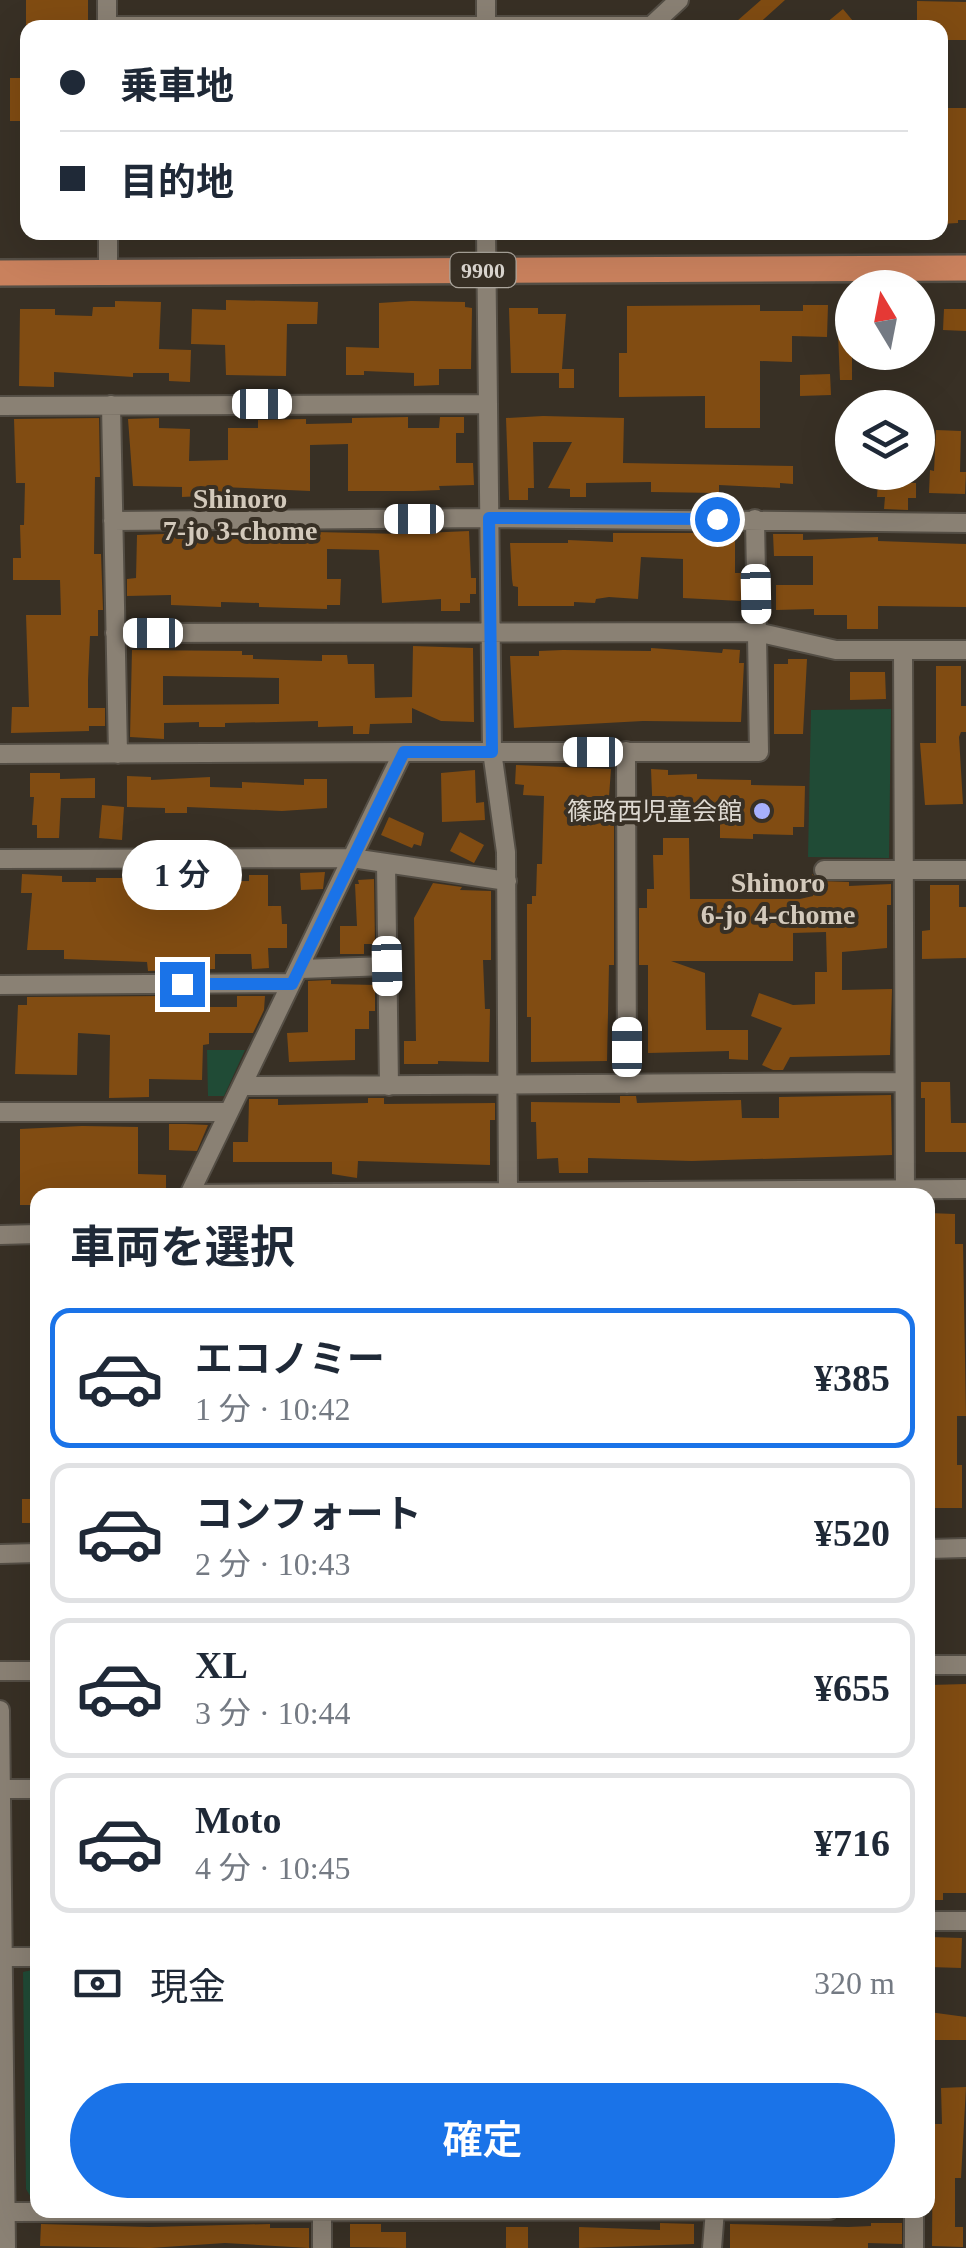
<!DOCTYPE html>
<html lang="ja">
<meta charset="utf-8">
<style>
:root{--surface:#fff;--page:#f6f6f7;--text:#1f2937;--muted:#747a83;--line:#e0e1e3;--accent:#1a73e8}
body{margin:0;font-family:"Times New Roman","Noto Sans JP",serif;background:var(--page);color:var(--text);height:100vh;display:flex;flex-direction:column;font-size:38px;white-space:nowrap}
*{box-sizing:border-box;margin:0}
p{font-size:32px;color:var(--muted)}
.icon{flex:none;width:55px;height:55px;fill:none;stroke:currentColor;stroke-width:2;stroke-linecap:round;stroke-linejoin:round}
.map{position:relative;flex:1;overflow:hidden}
.side{position:absolute;left:30px;top:1188px;width:905px;height:1030px;display:flex;flex-direction:column;background:var(--surface);border-radius:20px;box-shadow:0 10px 40px #0002}
.side>*{flex:none}
.banner{position:absolute;left:20px;top:20px;width:928px;height:220px;border-radius:20px;box-shadow:0 10px 40px #0002;display:grid;align-content:center;height:220px;padding:0 40px;background:var(--surface)}
.needle{width:65px;rotate:350deg}
.tools{position:absolute;left:835px;top:270px;display:grid;gap:20px}
.tools a{display:grid;place-items:center;width:100px;height:100px;border-radius:50%;background:var(--surface);box-shadow:0 10px 40px #0002;font-size:50px}
.end{position:absolute;width:45px;height:45px;margin:-22px;border:12px solid #1a73e8;background:#fff;box-shadow:0 0 0 5px #fff}
.from{border-radius:50%}
.bubble{position:absolute;height:70px;border-radius:35px;background:var(--surface);box-shadow:0 10px 40px #0002;font-size:32px;font-weight:600;line-height:70px;text-align:center}
.car{position:absolute;width:30px;height:60px;margin:-30px -15px;border-radius:12px;box-shadow:0 0 8px 2px #0007;background:linear-gradient(#fff 24%,#345 0 40%,#fff 0 76%,#345 0 86%,#fff 0)}
.banner b{display:flex;align-items:center;gap:35px;height:95px;font-size:38px}
.banner b+b{border-top:2px solid var(--line)}
.banner i{width:25px;height:25px;background:var(--text)}
ul{padding:0;list-style:none}
li{display:flex;align-items:center;gap:30px;height:140px;margin:0 20px 15px;padding:0 20px;border:5px solid var(--line);border-radius:20px}
li div{flex:1}
li b{display:block;font-size:38px}
li em{font-style:normal;font-weight:600}
li.current{border-color:var(--accent)}
li>.icon{width:90px;height:90px;stroke-width:1.5}
h2{padding:0 40px;font-size:45px;line-height:120px}
.pay{display:flex;align-items:center;gap:25px;height:110px;padding:0 40px;font-size:38px}
.pay p{margin-inline-start:auto}
.button{display:flex;gap:20px;margin-top:auto;padding:20px 40px}
.button a{flex:1;height:115px;border-radius:60px;background:var(--accent);color:#fff;font-size:40px;font-weight:600;line-height:115px;text-align:center}
.map>svg:first-child{display:block}
</style>
<div class="map">
<svg width="966" height="2248" viewBox="0 0 966 2248">
<rect width="100%" height="100%" fill="#383025"/>
<path fill="#204b36" d="M891,709L889,858L808,857L811,710Z
M207,1050H245L224,1096H208Z
M37,1969L38,2199H32L26,2189L23,1972Z"/>
<path fill="#814c12" fill-rule="evenodd" d="M26,0H88V20H56L55,28H26Z
M761,0H785L754,28H729Z
M917,1L966,2V40H940V28H917Z
M843,9L853,21L845,28H820Z
M10,78H28V121H10Z
M940,108H966V220H958V223L940,224Z
M226,300L318,302L317,324H287L286,376L226,375L225,345L191,344L192,309L226,310Z
M115,301L161,302L159,349L191,350L190,382L169,381V373H133V377L54,372V387L19,386L20,309H55V315L92,316L93,307H115Z
M411,301L465,302V307L472,308L471,369H439V385L414,386V373L364,371V375H346V347L379,348V303Z
M760,305V311H803V305H828L827,337L792,336V362L760,361V428H705V396L619,397V353H627V306Z
M509,308H538V314H566L562,369H574V388H559V373H511Z
M944,309H966V331L943,330Z
M838,334H852V380H840Z
M830,374L831,395L800,396V375Z
M543,416L624,418L623,463L793,466V484L780,483V488L719,485V493L651,492V482L586,483V497H570V489L548,488L572,442H533L534,488H528V500H509L506,418Z
M408,417V428H439L440,417H464V433H456V463H473L474,485L439,486L440,490L414,491H348V444L310,445V491L223,487V495L182,497V487L133,486L128,419L159,418V428L190,429L189,461L228,460V428H258V420L306,419V424L352,423V418Z
M99,418L100,477H95L94,554H101L103,610H98V636H90L88,680V708H105V726H89V731L11,733L12,707H29L26,615H61L60,580H13V558H21L20,525H24L25,483H16L14,419Z
M936,430L961,431L960,472H966L965,494L929,493L930,470L934,471Z
M878,482L916,483V498H908V510L884,509L885,497H877Z
M469,531L471,578H476V594H470V603H460V611H441V599L382,603L379,550L327,549V579H341L340,605H327V609L259,607V603L221,602V607L171,605V595L127,596V579L136,578L137,535L189,533L192,536L259,538V534H281V541H316V532L401,534Z
M613,533H735V573H741V601L683,598V559L641,557L638,599L609,597L596,599L595,603L574,602V606H518V587L513,586L512,579L510,543H568V540L613,542Z
M773,534H803V540L878,537V541L966,544V607L878,606V629H847V615H814V609L776,610V585H813V556H774Z
M413,646L473,648L474,722L441,721L412,708V723L370,724L369,734H353V726L318,727V721L225,723V727H199V722L164,723V739L130,737L132,650L242,651V655H253V659L286,660L322,661V655H347L348,664H374L375,698L412,697ZM163,676L279,678V704L163,705Z
M651,648L722,653L723,649L740,650L739,663H744L741,722L643,721L514,728L510,656H539V651L563,650L651,651Z
M788,659H807L803,734H774V664H788Z
M936,666H961V706H966V732H961L959,737L963,804L925,805L920,743H936Z
M850,672H885L886,699L850,700Z
M516,765L611,769L607,824H614V965H609L607,1061L531,1062V1017H527V904H532V896H536L537,864H542L544,796L523,795L524,785L515,784Z
M651,769L668,770V775L697,774V779L751,780V785L805,786L804,827H793V835L753,834V839L720,838V804L674,806V820L653,819Z
M475,770L476,803L484,802L485,820L442,822L441,773Z
M30,773H60V779L95,778V798H61L59,838H37V825H32L34,797H30Z
M127,776L151,777V780L210,777V787L242,788V782L304,785V779H327V808L282,811L187,807V813H165V808L127,807Z
M102,805L124,807L122,840L99,838Z
M389,817L424,833L421,846L414,844L412,848L381,835Z
M460,832L484,845L474,863L450,851Z
M663,838H689L690,899H800L813,896L812,874L819,881L849,882V886L891,884V905H887V948L842,952V990L892,989L890,1055L790,1057L783,1070H773L762,1065L782,1028L751,1016L759,993L793,1005L815,1004V972H827L826,932L793,933V961H671L705,973L706,1030H748V1060L729,1059V1051L648,1053V965H639V908H647V889H654L653,855H663Z
M165,872V882L249,881V875H268V906H281L282,924H287V948H268L269,968L252,969L251,954H215V969L148,971L147,962L64,959V950H27L32,893H21L22,874L62,876V882H96V878H122V874Z
M325,872L323,889L301,890L300,873Z
M374,879L375,944H364V954H340V926H357L355,884H359L358,880Z
M433,883L462,887L460,890L491,891V960H483L485,1009H490L489,1062L438,1061V1064H404V1041H416L414,918Z
M930,885H959V907H966V958L922,959V931L930,930Z
M331,980V984L375,985V1011H369V1029H355V1060L289,1062L287,1033L308,1032V981Z
M167,996L168,1005L197,1007H237V996H265L264,1010L253,1033H209V1044L203,1045L202,1080L149,1079V1097L109,1098L110,1035L78,1033L77,1075L15,1074L18,1005H27V997Z
M921,1082H950L951,1123H966V1152H925V1098H921Z
M891,1095L892,1155L692,1161L588,1158V1173H559L558,1158L537,1159L536,1122H531V1102L620,1103V1096H636L637,1103L741,1100L742,1118H779V1097Z
M368,1098H384V1104L495,1103V1120H490V1165L358,1161L357,1178L332,1174V1162H233V1142H248L249,1099H278V1105L368,1103Z
M169,1124H186L208,1125L197,1151L169,1150Z
M82,1126L138,1127V1174L166,1175V1195H38V1205H20V1129Z
M928,1213L955,1214V1244H963L966,1416H957V1465H962V1508H928V1465H932L928,1392H933L935,1336L934,1316H928Z
M22,1499H38V1523H22Z
M966,1684V1893H943V1900H928L933,1821L930,1685Z
M930,1937L962,1938L961,1968L929,1967Z
M929,2012L966,2017V2040H928Z
M966,2087L961,2178H955V2227H963V2247L932,2246L933,2124H942L941,2088Z
M660,2223L694,2224V2244L579,2248V2227L660,2230Z
M871,2223H902V2244L868,2243V2248H730V2224L848,2227L871,2226Z
M41,2224L149,2227L270,2224V2228H309V2248L225,2243L150,2248L40,2246Z
M350,2224H381V2232H406V2248L350,2247Z
M506,2227H528V2248H506Z"/>
<g fill="none" stroke-linecap="round" stroke-linejoin="round">
<defs>
<path id="street" d="M486,0V28
M107,26H651L679,0
M107,28V0
M108,232V272
M486,232L492,751L506,852L508,1192
M111,405L118,754
M0,406L488,404
M113,521L489,518L966,523
M115,633L756,632L836,650H966
M903,650L905,1195
M626,751L627,1084
M403,752H759L755,519
M0,754L403,752L189,1195
M0,859L352,858L507,881
M386,863L389,1086
M824,870H966
M301,969L387,966
M0,985L291,983
M242,1086L904,1082
M0,1112H229
M190,1194L966,1189
M0,1235L38,1234
M928,1549L966,1548
M0,1554L38,1553
M928,1665H966
M0,1671H38
M0,1710L6,2248
M0,1789H38
M928,1921H966
M1,1957H38
M322,2210V2248
M914,2210V2248
M5,2212L829,2210
M712,2248L715,2210"/>
<path id="primary" d="M0,273L966,268"/>
</defs>
<use href="#street" stroke="#544e45" stroke-width="22"/>
<use href="#primary" stroke="#544e45" stroke-width="30"/>
<use href="#street" stroke="#8a8174" stroke-width="18"/>
<use href="#primary" stroke="#c9815d" stroke-width="25"/>
</g>
<g fill="none" stroke-linecap="round" stroke-linejoin="round">
<path stroke="#1a73e8" stroke-width="12" d="M182,984H292L404,752H492L489,518L717,519"/>
</g>
<circle fill="#a7b0fc" stroke="#383025" stroke-width="4" cx="762" cy="811" r="10"/>
<g text-anchor="middle" stroke-width="8" stroke-linejoin="round" paint-order="stroke">
<rect fill="#383025" stroke="#aca69d" stroke-width="2.5" x="450.5" y="253" width="65" height="34" rx="8"/>
<g font-size="22" font-weight="bold" fill="#ddd8d1">
<text x="483" y="278">9900</text>
</g>
<g font-size="25" fill="#ddd8d1" stroke="#383025" text-anchor="end">
<text x="742" y="820">篠路西児童会館</text>
</g>
<g font-size="28" font-weight="bold" fill="#d3c9bb" stroke="#383025">
<text x="240" y="508">Shinoro<tspan x="240" dy="32">7-jo 3-chome</tspan></text>
<text x="778" y="892">Shinoro<tspan x="778" dy="32">6-jo 4-chome</tspan></text>
</g>
</g>
</svg>
<div class="tools">
<a><svg class="needle" viewBox="-14 -14 28 28"><path d="M0-13l5 13h-10z" fill="#e53935"/><path d="M0 13l5-13h-10z" fill="#747a83"/></svg></a>
<a><svg class="icon" aria-label="layers" viewBox="0 0 24 24"><path d="M12 4l9 5-9 5-9-5zM3 14l9 5 9-5"/></svg></a>
</div>
<i class="end from" style="left:717px;top:519px"></i>
<i class="end" style="left:182px;top:984px"></i>
<div class="bubble" style="left:122px;top:840px;width:120px">1 分</div>
<i class="car" style="left:262px;top:404px;rotate:90deg"></i>
<i class="car" style="left:414px;top:519px;rotate:270deg"></i>
<i class="car" style="left:756px;top:594px;rotate:179deg"></i>
<i class="car" style="left:153px;top:633px;rotate:270deg"></i>
<i class="car" style="left:593px;top:752px;rotate:270deg"></i>
<i class="car" style="left:387px;top:966px;rotate:179deg"></i>
<i class="car" style="left:627px;top:1047px;rotate:0deg"></i>
<div class="banner">
<b><i class="from"></i>乗車地</b>
<b><i></i>目的地</b>
</div>
<section class="side">
<h2>車両を選択</h2>
<ul>
<li class="current"><svg class="icon" aria-label="car" viewBox="0 0 24 24"><path d="M5 17H2v-5l4-1 3-4h7l3 4 3 1v5h-3M9 17h6M6 11h13"/><circle cx="7" cy="17" r="2"/><circle cx="17" cy="17" r="2"/></svg><div><b>エコノミー</b><p>1 分 · 10:42</p></div><em>¥385</em></li>
<li><svg class="icon" aria-label="car" viewBox="0 0 24 24"><path d="M5 17H2v-5l4-1 3-4h7l3 4 3 1v5h-3M9 17h6M6 11h13"/><circle cx="7" cy="17" r="2"/><circle cx="17" cy="17" r="2"/></svg><div><b>コンフォート</b><p>2 分 · 10:43</p></div><em>¥520</em></li>
<li><svg class="icon" aria-label="car" viewBox="0 0 24 24"><path d="M5 17H2v-5l4-1 3-4h7l3 4 3 1v5h-3M9 17h6M6 11h13"/><circle cx="7" cy="17" r="2"/><circle cx="17" cy="17" r="2"/></svg><div><b>XL</b><p>3 分 · 10:44</p></div><em>¥655</em></li>
<li><svg class="icon" aria-label="car" viewBox="0 0 24 24"><path d="M5 17H2v-5l4-1 3-4h7l3 4 3 1v5h-3M9 17h6M6 11h13"/><circle cx="7" cy="17" r="2"/><circle cx="17" cy="17" r="2"/></svg><div><b>Moto</b><p>4 分 · 10:45</p></div><em>¥716</em></li>
</ul>
<div class="pay"><svg class="icon" aria-label="cash" viewBox="0 0 24 24"><path d="M3 7h18v10H3z"/><circle cx="12" cy="12" r="2"/></svg>現金<p>320 m</p></div>
<div class="button"><a>確定</a></div>
</section>
</div>
